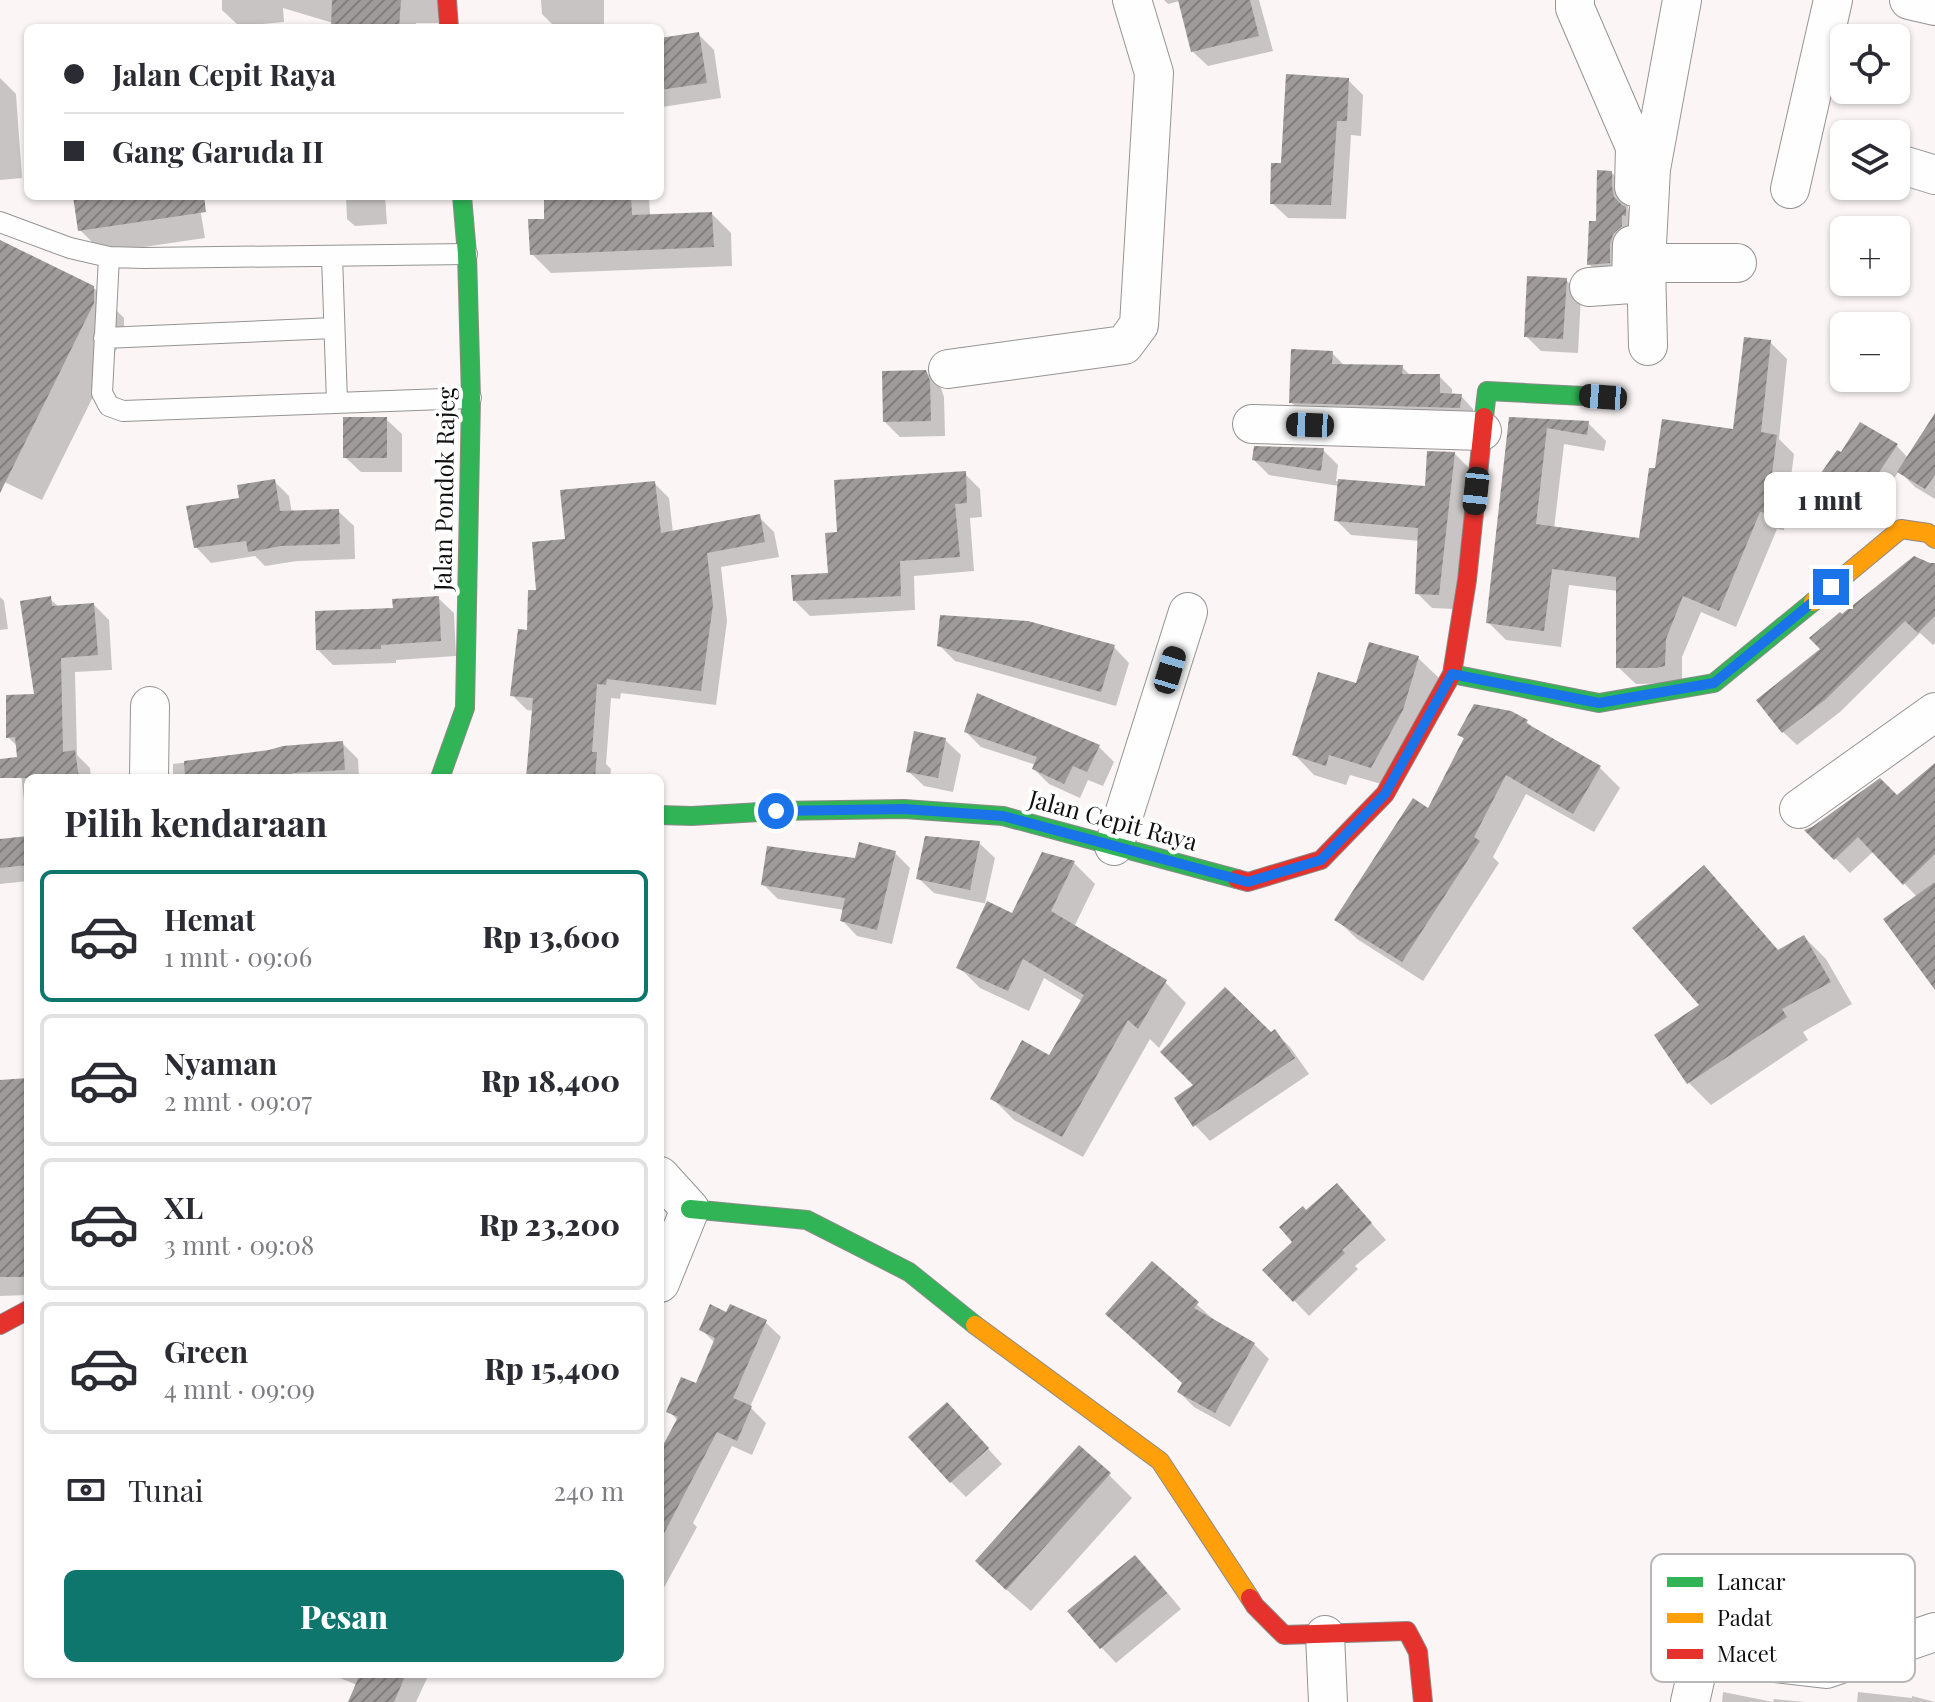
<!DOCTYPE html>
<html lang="id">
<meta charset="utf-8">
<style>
:root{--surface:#fff;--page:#f2f2f3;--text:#2b2b33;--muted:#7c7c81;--line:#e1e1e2;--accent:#0f766e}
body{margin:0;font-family:"Playfair Display",serif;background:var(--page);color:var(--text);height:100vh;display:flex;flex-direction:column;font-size:30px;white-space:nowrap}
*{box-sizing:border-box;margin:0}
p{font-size:26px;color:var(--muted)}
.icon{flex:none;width:44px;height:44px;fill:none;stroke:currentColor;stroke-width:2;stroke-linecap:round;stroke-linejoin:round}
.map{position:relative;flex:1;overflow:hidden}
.sheet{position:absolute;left:24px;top:774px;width:640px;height:904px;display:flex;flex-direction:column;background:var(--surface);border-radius:12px;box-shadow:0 2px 6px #0004}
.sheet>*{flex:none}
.hud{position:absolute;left:24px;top:24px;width:640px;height:176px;border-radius:12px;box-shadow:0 2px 6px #0004;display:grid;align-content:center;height:176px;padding:0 40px;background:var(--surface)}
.tools{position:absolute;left:1830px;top:24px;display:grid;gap:16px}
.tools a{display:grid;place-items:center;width:80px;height:80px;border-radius:12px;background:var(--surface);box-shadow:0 2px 6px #0004;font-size:40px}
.end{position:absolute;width:36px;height:36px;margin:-18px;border:10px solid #1a73e8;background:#fff;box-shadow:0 0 0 4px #fff}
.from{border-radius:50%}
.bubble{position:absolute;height:56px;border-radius:12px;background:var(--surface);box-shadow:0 2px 6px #0004;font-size:26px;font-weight:800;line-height:56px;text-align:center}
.car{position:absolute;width:24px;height:48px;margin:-24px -12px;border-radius:10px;box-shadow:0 0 6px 2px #0007;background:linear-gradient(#222 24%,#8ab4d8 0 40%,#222 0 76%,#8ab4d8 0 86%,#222 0)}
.hud b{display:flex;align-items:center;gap:28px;height:76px;font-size:30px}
.hud b+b{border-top:2px solid var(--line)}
.hud i{width:20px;height:20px;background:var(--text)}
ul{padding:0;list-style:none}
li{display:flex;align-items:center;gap:24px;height:132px;margin:0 16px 12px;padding:0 24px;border:4px solid var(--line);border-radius:12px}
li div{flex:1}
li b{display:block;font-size:30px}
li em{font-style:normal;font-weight:800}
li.active{border-color:var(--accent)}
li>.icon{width:72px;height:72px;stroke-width:1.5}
h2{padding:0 40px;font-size:36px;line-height:96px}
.pay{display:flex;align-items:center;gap:20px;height:88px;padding:0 40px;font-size:30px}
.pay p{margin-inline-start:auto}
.action{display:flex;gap:16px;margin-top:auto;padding:16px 40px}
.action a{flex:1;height:92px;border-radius:12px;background:var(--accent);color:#fff;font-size:32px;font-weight:800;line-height:92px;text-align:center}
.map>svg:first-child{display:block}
</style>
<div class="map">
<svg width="1935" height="1702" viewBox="0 0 1935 1702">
<defs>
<pattern id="building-hatch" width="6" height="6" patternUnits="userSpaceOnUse" patternTransform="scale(2)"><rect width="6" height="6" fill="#9f9b9a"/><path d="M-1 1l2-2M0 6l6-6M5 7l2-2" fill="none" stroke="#807d7c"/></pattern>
</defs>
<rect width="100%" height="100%" fill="#fbf6f5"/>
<path fill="#0003" d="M222,0H439L438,23H416V28H333V23L283,8L284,22L239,26L222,10Z
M541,0H604V25L556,28L542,14Z
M1164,0H1259L1273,51L1208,66L1192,51L1180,1L1168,4Z
M698,34L714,50L721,98L662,107L660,105V40Z
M0,78L16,94L22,178L0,180Z
M1348,80L1363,95L1361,136L1351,135L1346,219L1288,218L1272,203Z
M1612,173L1627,188V203L1629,212L1641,224L1604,280L1589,264Z
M75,196H198L205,238L103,253L80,230Z
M346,196H385L387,224L355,226L347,219Z
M546,196H649L650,216L712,214L731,233L732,266L551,273L532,254L546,221Z
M0,242L93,287L124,318V334L42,500L0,480Z
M1566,280L1581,295L1578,353L1541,351L1526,336Z
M1770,342L1787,359L1779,439L1794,454L1784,530L1777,529L1736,627L1701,612L1682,657V683L1636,684L1618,667V591L1569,585L1561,647L1506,640L1488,622L1511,419L1588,423L1606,441L1604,451L1564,444L1554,529L1641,541L1657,471L1735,431Z
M1332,353L1345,366L1402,367L1411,376H1439L1452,389V395L1461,396L1473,409L1472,420L1303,415L1291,402Z
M926,372L941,388L944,397L945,436L900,437L885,422Z
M386,419L402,434V472H361L345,457Z
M1861,425L1897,446L1908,458L1935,450V499L1915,487L1899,471L1872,512L1834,488L1822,476L1842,455Z
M1323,450L1338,465L1336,481L1426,489L1455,454L1470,469L1454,609L1432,608L1417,593L1420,541L1351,535L1336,520L1339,486L1269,475L1254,460Z
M965,474L980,489L982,517L970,518L974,571L914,576L915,610L810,616L795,601L830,575L839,534Z
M274,481L289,496L292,513L338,511L354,526L355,559L297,561L265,566L255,556L211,563L196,547L241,499Z
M654,483L669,498L673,533L759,517L774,532L779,557L721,567L727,621L716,705L621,693L620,699L611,698L606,764L611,769L610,778H528L534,711L527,710L512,695L538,592L568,540Z
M1935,565V643L1933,645L1920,633L1840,712L1797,745L1783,732Z
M0,597L4,601L8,629L0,630Z
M438,598L454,613L456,656L396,660V663L333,665L318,650L395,610Z
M50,599L59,607L94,605L109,620L112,670L75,672L77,755L90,768L91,778H28V836L18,747L8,737L36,696Z
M939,645L1114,647L1129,663L1116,706L955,661Z
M1418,658L1439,678L1392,787L1350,775L1346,785L1314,775L1294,754L1358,686Z
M1526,721L1537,732L1600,768L1620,788L1594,832L1526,794L1493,857L1499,863L1423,981L1357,939L1337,920L1429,811L1465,740L1460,734Z
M966,732L1098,746L1114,762L1103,786L1088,780L1080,798L1049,784L1034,769L1036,765L981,747Z
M945,740L961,755L953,792L924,786L908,771Z
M342,743L358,759L359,778H173V764Z
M1935,766V984L1917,897L1874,851L1850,873L1808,831L1897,798Z
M28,838V881L0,884V841Z
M979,843L995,858L985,903L1013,916L1043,855L1074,863L1095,884L1074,927L1165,982L1186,1003L1159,1048L1150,1039L1083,1157L1014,1120L993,1099L1050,1058L1082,1001L1044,978L1029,1011L980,988L959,967L988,904L934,893L918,878Z
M895,853L910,868L892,944L857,936L842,920L844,910L778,899L763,884Z
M1704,868L1726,890L1779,952L1804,937L1826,959L1852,1004L1803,1032L1808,1040L1711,1105L1689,1083L1702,1005Z
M1275,1032L1290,1047L1309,1074L1210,1141L1195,1125Z
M28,1081V1295L0,1296V1082Z
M1352,1201L1386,1240L1355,1266L1358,1269L1309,1316L1265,1270L1294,1242L1307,1212Z
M1152,1264L1213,1319L1254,1344L1269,1359L1230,1427L1194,1407L1179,1392L1184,1384Z
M727,1315L765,1322L781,1337L750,1407L766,1423L752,1455L732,1446L693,1523L697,1527L660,1595V1456L678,1421L669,1411L697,1385L715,1343L701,1329Z
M962,1420L1002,1464L966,1497L951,1482Z
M1109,1475L1132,1498L1031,1611L1000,1584Z
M1135,1557L1150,1572L1181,1609L1116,1663L1101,1647Z
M336,1674H429L416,1702H357V1685L340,1678Z
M1723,1692L1773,1702L1774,1699L1806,1702H1722Z
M1858,1692L1912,1698V1696L1935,1702H1857Z"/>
<path fill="url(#building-hatch)" d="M332,0H401L399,28H331Z
M1178,0H1250L1259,36L1191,52Z
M699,32L707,83L660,90V38Z
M1286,74L1349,78L1347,121H1337L1331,205L1270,204L1271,163H1281Z
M1597,170L1612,171V186L1614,197L1622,205L1626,207V216L1622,215V226L1613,234L1610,244V263L1587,265L1589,221H1596Z
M73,196H204L206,212L78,231Z
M544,196H631L632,215L712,212L714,247L530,255L528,219H544Z
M0,240L94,286V303L0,493Z
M1527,276L1567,278L1563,339L1524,337Z
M1744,337L1771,340L1761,432L1777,435L1767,513L1760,512L1719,611L1683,596L1666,639L1665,666L1656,668H1616V577L1552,569L1544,631L1486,623L1509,417L1589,421L1587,435L1547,428L1536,524L1639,538L1649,468H1655L1662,419L1733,429Z
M1291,349L1333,351L1332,364L1403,365L1402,374H1440V393L1462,394L1460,408L1289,403Z
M926,370L930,381L931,421L883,422L882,371Z
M1935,413V475L1925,489L1897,472Z
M343,417H387V458H343Z
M1860,422L1898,444L1859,502L1819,476L1837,450L1841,452Z
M1254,446L1324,448L1321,471L1252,460Z
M1427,451L1455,452L1439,595L1415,594L1418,528L1334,521L1338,479L1425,486Z
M966,471L967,503L955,504L960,557L900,561L901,596L793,601L791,575L828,573L825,533L837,532L834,480Z
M275,479L280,511L339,509L340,544L281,546L248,552L246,541L194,548L186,506L239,498L237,485Z
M655,481L661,533L760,514L765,542L707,553L713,605L701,691L607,679L606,685L597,684L592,752H597L595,778H526L533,698L510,696L518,629L527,630L528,590H536L532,542L565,539L560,490Z
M1914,556L1930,563H1935V616L1918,633L1905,621L1826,699L1782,733L1756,700L1820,649L1809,638L1840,612L1842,614Z
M51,596L52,606L94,603L98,655L61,658L63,752L75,750L79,778H0V759L17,757L15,737L6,738V695L34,694L20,601Z
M439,596L441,641L381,645V649L316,650L315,611L393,608L392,599Z
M940,615L1028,621L1115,645L1101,692L937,646Z
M1369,642L1419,656L1403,710L1371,768L1329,755L1326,766L1292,755L1318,672L1356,683Z
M977,693L1100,745L1087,772L1073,766L1064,784L1032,769L1037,757L964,732Z
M1474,704L1511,711L1528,720L1526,723L1601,766L1573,814L1506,775L1474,837L1480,841L1402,962L1334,920L1413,798L1428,808L1464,738L1457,735Z
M914,731L946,738L938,778L906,772Z
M343,741L345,770L292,773L293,778H185L184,761L269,750L283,746Z
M1935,763V854L1903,885L1858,837L1834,860L1804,830L1812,827L1880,778L1897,795Z
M28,836V865L0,868V839Z
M925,836L980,841L970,890L916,879Z
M859,842L896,851L877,930L840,921L845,898L761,885L767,846L855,858Z
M1042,852L1075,861L1051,911L1167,980L1138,1029L1128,1020L1062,1137L990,1099L1022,1040L1049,1055L1084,995L1023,959L1008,991L956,968L987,901L1012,913Z
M1704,865L1778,950L1804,935L1831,982L1782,1009L1787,1017L1687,1084L1654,1035L1699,1005L1632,928Z
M1935,882V990L1883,919Z
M1225,987L1271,1032L1275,1029L1295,1058L1193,1127L1174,1098L1193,1085L1160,1052Z
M28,1078V1277H0V1080Z
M1337,1183L1372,1223L1342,1250L1345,1253L1293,1302L1262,1270L1292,1242L1279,1227L1303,1206L1306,1210Z
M1152,1261L1199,1302L1194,1308L1255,1343L1215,1413L1177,1392L1182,1383L1105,1314Z
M710,1304L726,1312L730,1304L767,1320L733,1398L752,1406L737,1441L717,1432L660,1541V1451L678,1417L666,1412L681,1377L696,1383L715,1338L699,1330Z
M947,1402L989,1448L950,1483L908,1437Z
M1079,1445L1111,1473L1006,1590L975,1561Z
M1135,1555L1167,1593L1100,1649L1067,1611Z
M360,1674H406L394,1702H348Z"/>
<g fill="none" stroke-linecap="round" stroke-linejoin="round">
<defs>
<path id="lane" d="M0,222L70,248L109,257L143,258L467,254
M332,256L337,402
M109,257L102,393L109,406L123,411L471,398
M104,338L334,328"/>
<path id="street" d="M1575,0V8L1635,147L1634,187
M1909,0L1935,6
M1896,163L1935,175
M1790,189L1833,0
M1646,263H1737
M1589,287L1631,284L1632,245
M1648,346L1646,263L1651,169L1682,0
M948,369L1124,345L1139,325L1154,73L1132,0
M1252,424L1482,431
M149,778L150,706
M1799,809L1935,712
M1114,846L1188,612
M660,1176L690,1209L660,1283
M1325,1635L1328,1702
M1690,1702L1698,1667L1723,1657L1826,1669L1935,1632"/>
<path id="fast" d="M1484,417L1487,391L1603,397
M1452,674L1599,703L1714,683L1813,602
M440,778L465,708L471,398L467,254L462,196
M660,815L692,816L776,811L904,809L1003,816L1237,879
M690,1209L807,1220L909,1272L975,1325"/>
<path id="slow" d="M1813,602L1901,529L1928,533L1935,539
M975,1325L1160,1461L1250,1598"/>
<path id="jam" d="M447,0L449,28
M1237,879L1248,882L1321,860L1385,794L1452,674L1467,580L1484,417
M0,1325L28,1310
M1250,1598L1255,1606L1284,1635L1407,1631L1418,1652L1423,1702"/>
</defs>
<use href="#lane" stroke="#959393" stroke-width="22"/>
<use href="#street" stroke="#959393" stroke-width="40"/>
<use href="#fast" stroke="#8c8a89" stroke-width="20"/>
<use href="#slow" stroke="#8c8a89" stroke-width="20"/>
<use href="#jam" stroke="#8c8a89" stroke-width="20"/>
<use href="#lane" stroke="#fefefe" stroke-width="20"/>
<use href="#street" stroke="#fefefe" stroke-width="38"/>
<use href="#fast" stroke="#30b455" stroke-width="18"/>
<use href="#slow" stroke="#ff9f0a" stroke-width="18"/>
<use href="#jam" stroke="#e5322d" stroke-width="18"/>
</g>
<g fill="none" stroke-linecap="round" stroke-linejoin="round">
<path stroke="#1a73e8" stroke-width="10" d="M776,811L904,809L1003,816L1248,882L1321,860L1385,794L1452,674L1599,703L1714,683L1831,587"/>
</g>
<g text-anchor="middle" stroke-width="8" stroke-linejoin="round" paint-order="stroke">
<g font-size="24" fill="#0f0f0f" stroke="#fff">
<text transform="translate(445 489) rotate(-89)" y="8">Jalan Pondok Rajeg</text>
<text transform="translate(1113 821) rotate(15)" y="8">Jalan Cepit Raya</text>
</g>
</g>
<rect x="1651" y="1554" width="264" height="128" rx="12" fill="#fff" stroke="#b7b7b7" stroke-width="2"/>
<rect x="1667" y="1577" width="36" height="10" fill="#30b455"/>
<rect x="1667" y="1613" width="36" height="10" fill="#ff9f0a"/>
<rect x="1667" y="1649" width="36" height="10" fill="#e5322d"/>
<g font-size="22" fill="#0f0f0f">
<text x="1717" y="1590">Lancar</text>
<text x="1717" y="1626">Padat</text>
<text x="1717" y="1662">Macet</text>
</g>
</svg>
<div class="tools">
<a><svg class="icon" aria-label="locate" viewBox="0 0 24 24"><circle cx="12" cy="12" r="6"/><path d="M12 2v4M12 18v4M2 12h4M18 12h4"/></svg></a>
<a><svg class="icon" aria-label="layers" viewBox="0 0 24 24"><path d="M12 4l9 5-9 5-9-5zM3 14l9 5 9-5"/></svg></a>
<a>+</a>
<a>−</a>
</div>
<i class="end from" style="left:776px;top:811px"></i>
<i class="end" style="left:1831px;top:587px"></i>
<div class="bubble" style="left:1764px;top:472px;width:132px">1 mnt</div>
<i class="car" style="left:1603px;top:397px;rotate:274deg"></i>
<i class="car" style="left:1310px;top:425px;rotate:272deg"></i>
<i class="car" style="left:1476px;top:491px;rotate:186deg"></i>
<i class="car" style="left:1170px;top:670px;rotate:17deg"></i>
<div class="hud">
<b><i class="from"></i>Jalan Cepit Raya</b>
<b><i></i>Gang Garuda II</b>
</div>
<section class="sheet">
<h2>Pilih kendaraan</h2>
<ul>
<li class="active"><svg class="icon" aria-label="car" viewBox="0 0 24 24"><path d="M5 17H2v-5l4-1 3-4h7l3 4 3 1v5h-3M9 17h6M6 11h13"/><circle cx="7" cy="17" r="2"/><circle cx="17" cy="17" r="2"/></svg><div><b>Hemat</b><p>1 mnt · 09:06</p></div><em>Rp 13,600</em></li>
<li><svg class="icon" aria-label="car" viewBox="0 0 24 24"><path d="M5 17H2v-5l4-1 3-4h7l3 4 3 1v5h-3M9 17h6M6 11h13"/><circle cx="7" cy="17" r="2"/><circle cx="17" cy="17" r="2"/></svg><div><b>Nyaman</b><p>2 mnt · 09:07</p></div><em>Rp 18,400</em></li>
<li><svg class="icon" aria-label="car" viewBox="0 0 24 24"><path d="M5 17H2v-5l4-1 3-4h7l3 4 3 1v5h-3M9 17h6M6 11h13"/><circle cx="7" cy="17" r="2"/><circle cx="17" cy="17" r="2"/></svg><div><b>XL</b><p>3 mnt · 09:08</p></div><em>Rp 23,200</em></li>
<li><svg class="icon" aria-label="car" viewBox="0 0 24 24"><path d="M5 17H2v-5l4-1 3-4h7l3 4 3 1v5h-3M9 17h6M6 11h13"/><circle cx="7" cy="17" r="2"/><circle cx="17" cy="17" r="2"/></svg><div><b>Green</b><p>4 mnt · 09:09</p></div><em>Rp 15,400</em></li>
</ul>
<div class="pay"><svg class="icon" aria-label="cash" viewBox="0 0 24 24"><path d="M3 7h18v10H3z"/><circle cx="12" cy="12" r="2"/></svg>Tunai<p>240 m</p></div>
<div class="action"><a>Pesan</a></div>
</section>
</div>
